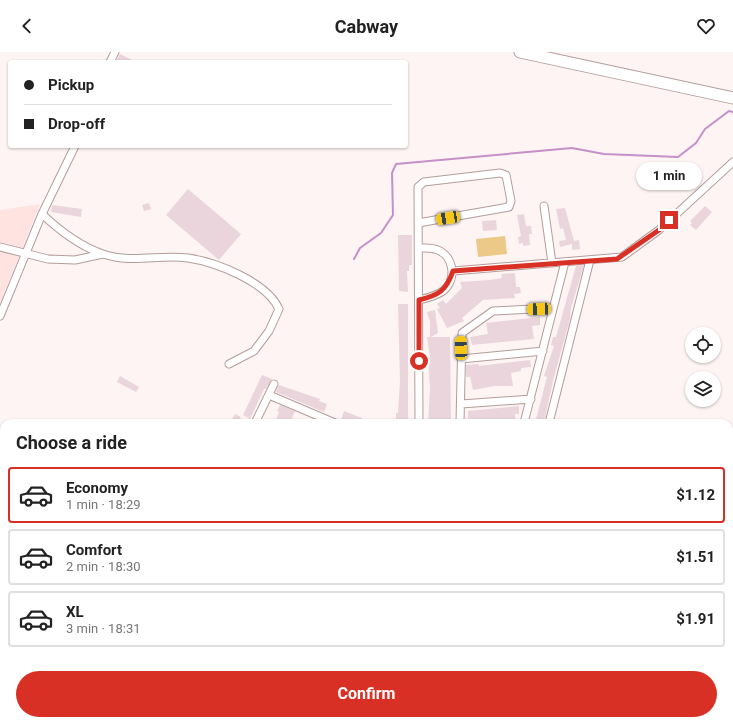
<!DOCTYPE html>
<meta charset="utf-8">
<style>
:root{--surface:#fff;--page:#f6f6f6;--text:#222;--muted:#767676;--line:#e0e0e0;--accent:#d93025}
body{margin:0;font-family:Roboto,sans-serif;background:var(--page);color:var(--text);height:100vh;display:flex;flex-direction:column;font-size:15px;white-space:nowrap}
*{box-sizing:border-box;margin:0}
p{font-size:13px;color:var(--muted)}
.icon{flex:none;width:22px;height:22px;fill:none;stroke:currentColor;stroke-width:2;stroke-linecap:round;stroke-linejoin:round}
.map{position:relative;flex:1;overflow:hidden}
.side{position:absolute;left:0px;top:367px;width:733px;height:306px;display:flex;flex-direction:column;background:var(--surface);border-radius:12px 12px 0 0;box-shadow:0 1px 3px #0004}
.side>*{flex:none}
.banner{position:absolute;left:8px;top:8px;width:400px;height:88px;border-radius:4px;box-shadow:0 1px 3px #0004;display:grid;align-content:center;height:88px;padding:0 16px;background:var(--surface)}
.controls{position:absolute;left:685px;top:275px;display:grid;gap:8px}
.controls a{display:grid;place-items:center;width:36px;height:36px;border-radius:50%;background:var(--surface);box-shadow:0 1px 3px #0004;font-size:20px}
.end{position:absolute;width:18px;height:18px;margin:-9px;border:5px solid #d93025;background:#fff;box-shadow:0 0 0 2px #fff}
.from{border-radius:50%}
.bubble{position:absolute;height:28px;border-radius:14px;background:var(--surface);box-shadow:0 1px 3px #0004;font-size:13px;font-weight:700;line-height:28px;text-align:center}
.car{position:absolute;width:12px;height:24px;margin:-12px -6px;border-radius:5px;box-shadow:0 0 3px 1px #0007;background:linear-gradient(#f5c518 24%,#345 0 40%,#f5c518 0 76%,#345 0 86%,#f5c518 0)}
.banner b{display:flex;align-items:center;gap:14px;height:38px;font-size:15px}
.banner b+b{border-top:1px solid var(--line)}
.banner i{width:10px;height:10px;background:var(--text)}
ul{padding:0;list-style:none}
li{display:flex;align-items:center;gap:12px;height:56px;margin:0 8px 6px;padding:0 8px;border:2px solid var(--line);border-radius:4px}
li div{flex:1}
li b{display:block;font-size:15px}
li em{font-style:normal;font-weight:700}
li.selected{border-color:var(--accent)}
li>.icon{width:36px;height:36px;stroke-width:1.5}
h2{padding:0 16px;font-size:18px;line-height:48px}
.action{display:flex;gap:8px;margin-top:auto;padding:8px 16px}
.action a{flex:1;height:46px;border-radius:24px;background:var(--accent);color:#fff;font-size:16px;font-weight:700;line-height:46px;text-align:center}
header{display:flex;justify-content:space-between;align-items:center;height:52px;padding:0 16px;background:var(--surface);font-size:18px;font-weight:700}
.map>svg:first-child{display:block}
</style>
<header><svg class="icon" aria-label="back" viewBox="0 0 24 24"><path d="M15 5l-7 7 7 7"/></svg>Cabway<svg class="icon" aria-label="heart" viewBox="0 0 24 24"><path d="M12 20l-8-8c-3-5 5-10 8-4 3-6 11-1 8 4z"/></svg></header>
<div class="map">
<svg width="733" height="673" viewBox="0 0 733 673">
<rect width="100%" height="100%" fill="#fdf4f3"/>
<path fill="#fee3e1" d="M40,152L0,251V158Z"/>
<path fill="#edc987" d="M505,184L507,202L478,205L476,187Z"/>
<g fill="none" stroke-linecap="round" stroke-linejoin="round">
<path stroke="#c590c7" stroke-width="2" d="M354,207L360,196L381,181L393,163L392,121L396,112L572,96L604,102L678,105L696,91L705,77L729,59L733,60"/>
</g>
<path fill="#ebd5dd" d="M120,2L136,10H116Z
M188,137L241,182L219,208L166,163Z
M149,151L151,157L144,159L142,153Z
M52,153L82,157L81,165L51,160Z
M705,154L712,160L696,178L690,173L692,171L690,169Z
M565,156L574,189L579,188L580,197L572,198V192L560,195L559,189L566,188L563,176L560,177L556,157Z
M524,162L526,174H531L532,182H529L530,193L523,194V191L519,192L518,185L521,184L517,163Z
M496,168L497,178L483,179L482,169Z
M398,183H412V213H409V219H407L408,240L399,239Z
M584,213L571,256L570,267L553,329L544,371H535L547,325L544,324L554,294L551,293L553,285H556L576,214Z
M515,221L516,235H520L521,241L514,242L515,246L483,248L462,266L464,269L447,276L437,257L440,256L437,252L443,248L446,252L462,236L460,230L490,228L502,226L501,222Z
M398,252H408V369H396V361H398L400,329Z
M435,258L438,281L431,285H450L451,371H428L430,336L428,308L430,305L427,285H430V270L427,260Z
M540,265V273L532,274L534,287L472,293L470,285L488,282L486,271Z
M530,308L531,315L521,316V319L511,321L513,334H494L473,338L470,325H466V313L479,312V314Z
M262,323L272,327L266,337H264L250,367L243,363Z
M120,324L139,335L136,340L117,330Z
M279,333L320,347L319,349L327,352L324,360L276,340Z
M280,353L295,359L290,371H275L279,360L277,359Z
M519,354V362H515L516,371H468V359Z
M344,359L362,366L361,371H340Z
M235,362L241,365L238,371H230Z"/>
<g fill="none" stroke-linecap="round" stroke-linejoin="round">
<defs>
<path id="minor" d="M110,10L115,0
M544,154L552,211
M42,162C60,179 79,194 103,202C133,212 159,202 188,206C216,210 267,230 279,257L269,279L254,299L229,312
M418,171L509,155L511,149L506,123L500,121L424,130L418,135L419,371
M0,195L48,207L75,208L103,202
M419,196C425,196 432,195 438,198C454,205 457,228 443,239C436,244 427,246 419,248
M453,219L622,205L659,178L733,110
M0,264L42,162L75,94
M461,307L543,299
M269,343L335,371
M461,352L531,347
M255,371L274,332
M460,371L462,281L493,259L553,256
M524,371L565,210
M549,371L590,208
M3,506L4,502
M303,669L310,673
M49,673L50,669
M381,673V669
M415,673V669
M525,673L528,669"/>
<path id="highway" d="M520,0L733,46"/>
</defs>
<use href="#minor" stroke="#b39d9b" stroke-width="9"/>
<use href="#highway" stroke="#b39d9b" stroke-width="13"/>
<use href="#minor" stroke="#fff" stroke-width="7"/>
<use href="#highway" stroke="#fff" stroke-width="11"/>
</g>
<g fill="none" stroke-linecap="round" stroke-linejoin="round">
<path stroke="#d93025" stroke-width="5" d="M419,309V248C439,243 446,239 453,219L617,207L659,178L669,168"/>
</g>
</svg>
<div class="controls">
<a><svg class="icon" aria-label="locate" viewBox="0 0 24 24"><circle cx="12" cy="12" r="6"/><path d="M12 2v4M12 18v4M2 12h4M18 12h4"/></svg></a>
<a><svg class="icon" aria-label="layers" viewBox="0 0 24 24"><path d="M12 4l9 5-9 5-9-5zM3 14l9 5 9-5"/></svg></a>
</div>
<i class="end from" style="left:419px;top:309px"></i>
<i class="end" style="left:669px;top:168px"></i>
<div class="bubble" style="left:636px;top:110px;width:66px">1 min</div>
<i class="car" style="left:448px;top:166px;rotate:261deg"></i>
<i class="car" style="left:539px;top:257px;rotate:268deg"></i>
<i class="car" style="left:461px;top:296px;rotate:358deg"></i>
<div class="banner">
<b><i class="from"></i>Pickup</b>
<b><i></i>Drop-off</b>
</div>
<section class="side">
<h2>Choose a ride</h2>
<ul>
<li class="selected"><svg class="icon" aria-label="car" viewBox="0 0 24 24"><path d="M5 17H2v-5l4-1 3-4h7l3 4 3 1v5h-3M9 17h6M6 11h13"/><circle cx="7" cy="17" r="2"/><circle cx="17" cy="17" r="2"/></svg><div><b>Economy</b><p>1 min · 18:29</p></div><em>$1.12</em></li>
<li><svg class="icon" aria-label="car" viewBox="0 0 24 24"><path d="M5 17H2v-5l4-1 3-4h7l3 4 3 1v5h-3M9 17h6M6 11h13"/><circle cx="7" cy="17" r="2"/><circle cx="17" cy="17" r="2"/></svg><div><b>Comfort</b><p>2 min · 18:30</p></div><em>$1.51</em></li>
<li><svg class="icon" aria-label="car" viewBox="0 0 24 24"><path d="M5 17H2v-5l4-1 3-4h7l3 4 3 1v5h-3M9 17h6M6 11h13"/><circle cx="7" cy="17" r="2"/><circle cx="17" cy="17" r="2"/></svg><div><b>XL</b><p>3 min · 18:31</p></div><em>$1.91</em></li>
</ul>
<div class="action"><a>Confirm</a></div>
</section>
</div>
